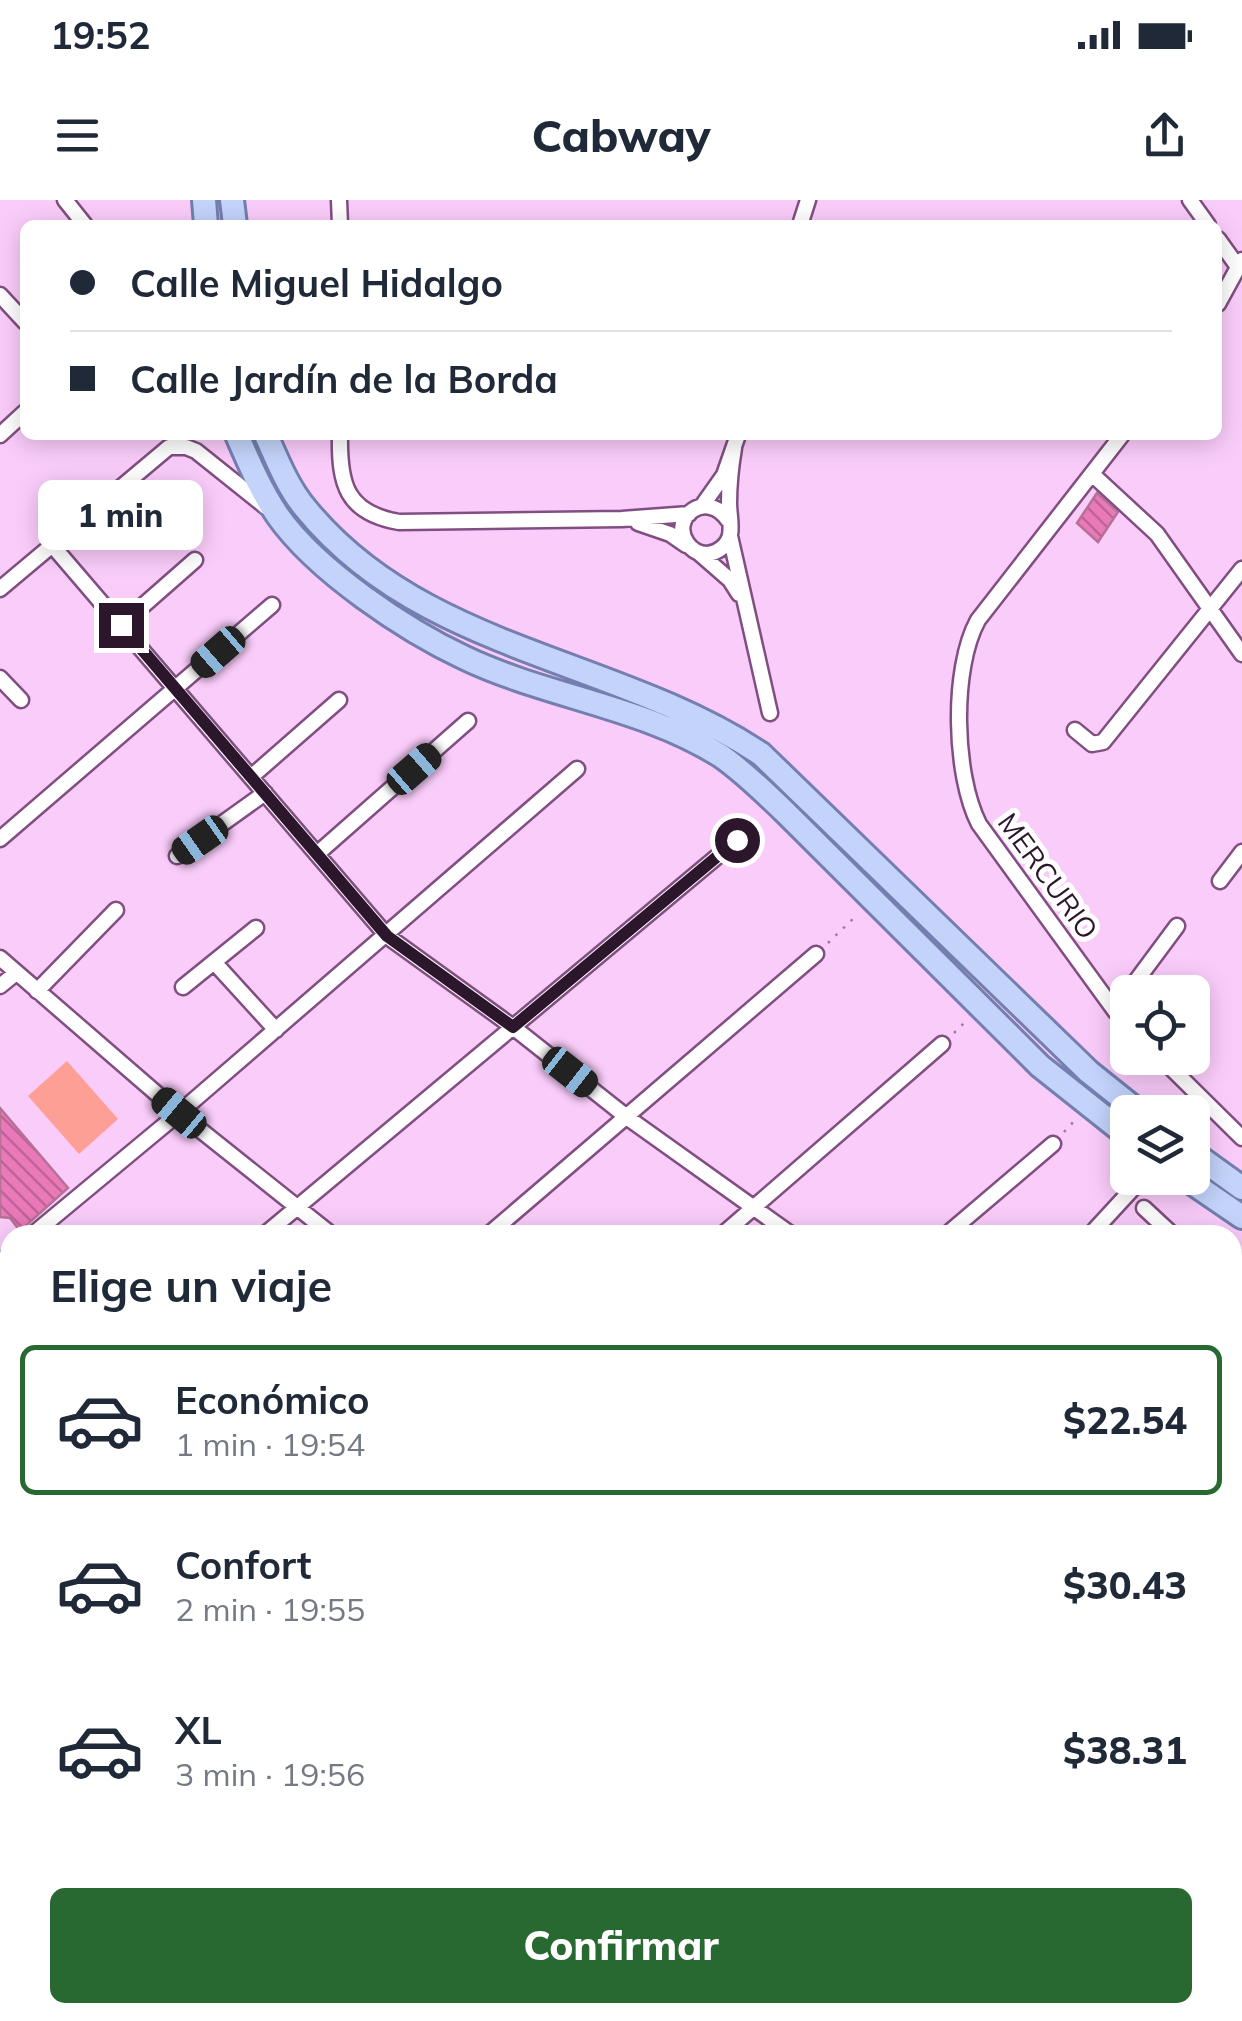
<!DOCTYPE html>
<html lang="es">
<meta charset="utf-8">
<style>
:root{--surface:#fff;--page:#f2f2f3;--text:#1f2937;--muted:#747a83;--line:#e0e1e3;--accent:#286831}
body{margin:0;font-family:Mulish,sans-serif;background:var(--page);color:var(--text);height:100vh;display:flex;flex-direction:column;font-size:38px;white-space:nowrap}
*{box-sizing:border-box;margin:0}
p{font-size:32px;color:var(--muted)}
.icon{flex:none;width:55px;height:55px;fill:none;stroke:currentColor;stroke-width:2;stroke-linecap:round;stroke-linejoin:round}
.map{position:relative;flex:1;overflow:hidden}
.sheet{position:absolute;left:0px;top:1025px;width:1242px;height:798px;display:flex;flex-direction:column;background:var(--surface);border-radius:30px 30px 0 0;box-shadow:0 5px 25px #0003}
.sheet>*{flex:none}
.banner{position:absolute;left:20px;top:20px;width:1202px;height:220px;border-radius:15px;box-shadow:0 5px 25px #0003;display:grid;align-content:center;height:220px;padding:0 50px;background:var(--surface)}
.buttons{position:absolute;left:1110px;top:775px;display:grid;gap:20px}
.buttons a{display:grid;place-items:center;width:100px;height:100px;border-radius:15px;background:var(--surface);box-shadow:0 5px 25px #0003;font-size:50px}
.end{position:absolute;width:45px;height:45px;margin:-22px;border:12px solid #2b162c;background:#fff;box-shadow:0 0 0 5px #fff}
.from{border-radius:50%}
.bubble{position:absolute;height:70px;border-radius:15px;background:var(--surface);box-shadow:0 5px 25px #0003;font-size:32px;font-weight:800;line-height:70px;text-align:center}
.car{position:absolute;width:30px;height:60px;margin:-30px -15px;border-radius:12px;box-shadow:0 0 8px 2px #0007;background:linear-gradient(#222 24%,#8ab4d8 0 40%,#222 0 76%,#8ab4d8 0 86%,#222 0)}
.banner b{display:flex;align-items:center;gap:35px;height:95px;font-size:38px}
.banner b+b{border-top:2px solid var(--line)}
.banner i{width:25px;height:25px;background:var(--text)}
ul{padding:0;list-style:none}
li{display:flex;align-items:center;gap:30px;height:150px;margin:0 20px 15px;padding:0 30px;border:5px solid transparent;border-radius:15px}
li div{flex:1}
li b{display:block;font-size:38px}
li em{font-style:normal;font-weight:800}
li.on{border-color:var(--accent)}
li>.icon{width:90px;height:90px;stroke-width:1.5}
h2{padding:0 50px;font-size:45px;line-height:120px}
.primary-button{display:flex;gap:20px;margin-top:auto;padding:20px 50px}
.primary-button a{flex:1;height:115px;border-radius:15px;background:var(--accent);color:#fff;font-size:40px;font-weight:800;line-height:115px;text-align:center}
.status{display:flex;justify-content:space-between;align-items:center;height:70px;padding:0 50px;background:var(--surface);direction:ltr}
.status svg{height:28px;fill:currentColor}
header{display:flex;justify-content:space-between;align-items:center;height:130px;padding:0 50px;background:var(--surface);font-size:45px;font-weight:800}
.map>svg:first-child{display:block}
</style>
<div class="status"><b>19:52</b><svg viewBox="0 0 49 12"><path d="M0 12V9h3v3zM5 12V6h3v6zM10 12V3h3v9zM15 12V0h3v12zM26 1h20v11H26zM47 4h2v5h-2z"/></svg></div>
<header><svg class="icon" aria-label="menu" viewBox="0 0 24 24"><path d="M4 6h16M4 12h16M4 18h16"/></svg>Cabway<svg class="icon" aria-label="share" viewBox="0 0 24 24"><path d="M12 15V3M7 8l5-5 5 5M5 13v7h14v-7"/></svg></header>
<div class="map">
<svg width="1242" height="1821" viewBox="0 0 1242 1821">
<defs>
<pattern id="building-back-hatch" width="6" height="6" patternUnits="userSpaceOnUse" patternTransform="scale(2.5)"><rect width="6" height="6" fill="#ea79b9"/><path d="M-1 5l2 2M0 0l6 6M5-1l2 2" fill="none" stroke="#be6297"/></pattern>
</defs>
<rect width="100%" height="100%" fill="#faccfa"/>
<path fill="#fd9f95" d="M67,861L118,919L79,954L28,896Z"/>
<path fill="url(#building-back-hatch)" stroke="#b67197" stroke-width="2.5" d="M1097,293L1118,312L1098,342L1077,323Z
M0,908L68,988L20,1031L10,1018L0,1017Z"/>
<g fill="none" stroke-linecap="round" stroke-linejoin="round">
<defs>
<path id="lane" d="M1232,1499L1242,1507"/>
<path id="street" d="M65,0L85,25
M339,0L340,25
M1190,0L1208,25
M800,25L808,0
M1218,39L1238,67
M0,95L25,122
M1218,104L1242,60
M0,235L25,212
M340,235C339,284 346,313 399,322L622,319L689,314
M1122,235L978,420C951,469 954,575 979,624L1115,811L1128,824
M1092,274L1157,334L1242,454
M702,306L724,275L738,235
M728,320C707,289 669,317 687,343C692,350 699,354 707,354C718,353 728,345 730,335C732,325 729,313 729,303C729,285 731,266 734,248
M638,323L670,334L686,345
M730,336L770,513
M52,345L387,736L513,827L628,918L792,1035
M699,353L730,380L739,394
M0,389L169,247H186L196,251L266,307
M121,425L195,360
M0,478L21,500
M1075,530L1092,544L1103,542L1242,369
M251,577L339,500
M0,639L272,405
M317,654L468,521
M177,656L265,593
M1220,681L1242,652
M0,758L179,913L332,1035
M214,762L276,830
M0,786L16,773
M183,787L256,728
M37,791L116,710
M1128,792L1177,726
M1161,858L1242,938
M1144,1008L1173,1035
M32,1035L179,913L577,569
M264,1035L737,640
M488,1035L816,754
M722,1035L942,844
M946,1035L1053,944
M1090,1035L1136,985
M0,1062L10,1054
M0,1110L10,1119
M1235,1110L1242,1116
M1232,1195L1242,1185
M0,1252L10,1244
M1232,1322L1242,1328
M1232,1447L1242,1437
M0,1451L10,1442
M0,1492L10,1501
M1232,1539L1242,1549
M0,1769L10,1761
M105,1812L115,1821
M288,1812L298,1821
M385,1812L395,1821
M689,1812L700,1821
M927,1812L937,1821
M66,1821L77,1812
M558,1821L565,1812"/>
<path id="primary" d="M204,0L206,25
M232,0L235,25
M237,235C249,263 261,291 278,316C317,371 405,430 465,458C547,497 644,507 721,556C744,572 764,592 784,611L1040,866L1128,936
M266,235C277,260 288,288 306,309C422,451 617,458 761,554L1089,872L1139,912
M1192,952L1242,988
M1185,978L1242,1017"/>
</defs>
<use href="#lane" stroke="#804e81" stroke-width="12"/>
<use href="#street" stroke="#804e81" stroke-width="19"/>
<use href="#primary" stroke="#747eaf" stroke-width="28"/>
<path stroke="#9e7b9f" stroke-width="2.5" stroke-dasharray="2.5 8" stroke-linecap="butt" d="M828,743L858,714
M954,833L966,821
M1064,932L1076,919
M1232,1789L1242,1793
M1140,1812L1166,1821
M1060,1821L1067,1812
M1209,1821L1212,1812"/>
<use href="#lane" stroke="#fff" stroke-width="8"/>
<use href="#street" stroke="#fff" stroke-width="14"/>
<use href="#primary" stroke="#c3d3fa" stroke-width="22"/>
</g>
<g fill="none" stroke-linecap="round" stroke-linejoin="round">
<path stroke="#2b162c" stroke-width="12" d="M121,425L387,736L513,827L737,640"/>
</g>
<g text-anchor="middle" stroke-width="10" stroke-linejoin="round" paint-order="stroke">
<g font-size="28" fill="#2b162c" stroke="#fff">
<text transform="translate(1048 676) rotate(54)" y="10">MERCURIO</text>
</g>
</g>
</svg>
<div class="buttons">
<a><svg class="icon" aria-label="locate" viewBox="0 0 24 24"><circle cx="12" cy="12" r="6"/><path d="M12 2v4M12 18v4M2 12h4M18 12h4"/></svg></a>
<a><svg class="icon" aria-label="layers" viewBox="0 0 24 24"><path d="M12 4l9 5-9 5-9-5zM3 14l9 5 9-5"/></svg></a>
</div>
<i class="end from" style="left:737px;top:640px"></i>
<i class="end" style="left:121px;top:425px"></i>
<div class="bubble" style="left:38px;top:280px;width:165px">1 min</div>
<i class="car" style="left:218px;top:452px;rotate:229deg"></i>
<i class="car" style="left:414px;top:569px;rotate:49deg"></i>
<i class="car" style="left:200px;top:640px;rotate:235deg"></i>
<i class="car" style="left:570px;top:872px;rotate:128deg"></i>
<i class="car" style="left:179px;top:913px;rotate:310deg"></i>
<div class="banner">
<b><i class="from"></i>Calle Miguel Hidalgo</b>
<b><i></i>Calle Jardín de la Borda</b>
</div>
<section class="sheet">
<h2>Elige un viaje</h2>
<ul>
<li class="on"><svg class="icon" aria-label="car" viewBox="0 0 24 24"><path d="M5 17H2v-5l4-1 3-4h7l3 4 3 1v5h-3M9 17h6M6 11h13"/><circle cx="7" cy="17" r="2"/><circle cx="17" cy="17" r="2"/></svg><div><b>Económico</b><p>1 min · 19:54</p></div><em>$22.54</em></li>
<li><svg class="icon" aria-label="car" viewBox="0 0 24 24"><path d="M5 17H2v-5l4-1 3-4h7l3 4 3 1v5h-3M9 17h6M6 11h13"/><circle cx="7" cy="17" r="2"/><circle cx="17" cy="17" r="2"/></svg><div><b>Confort</b><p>2 min · 19:55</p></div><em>$30.43</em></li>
<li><svg class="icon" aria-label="car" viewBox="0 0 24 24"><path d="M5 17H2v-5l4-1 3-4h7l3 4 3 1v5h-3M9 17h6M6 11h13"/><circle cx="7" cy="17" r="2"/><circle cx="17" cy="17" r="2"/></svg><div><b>XL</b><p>3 min · 19:56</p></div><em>$38.31</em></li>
</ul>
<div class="primary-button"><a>Confirmar</a></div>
</section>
</div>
